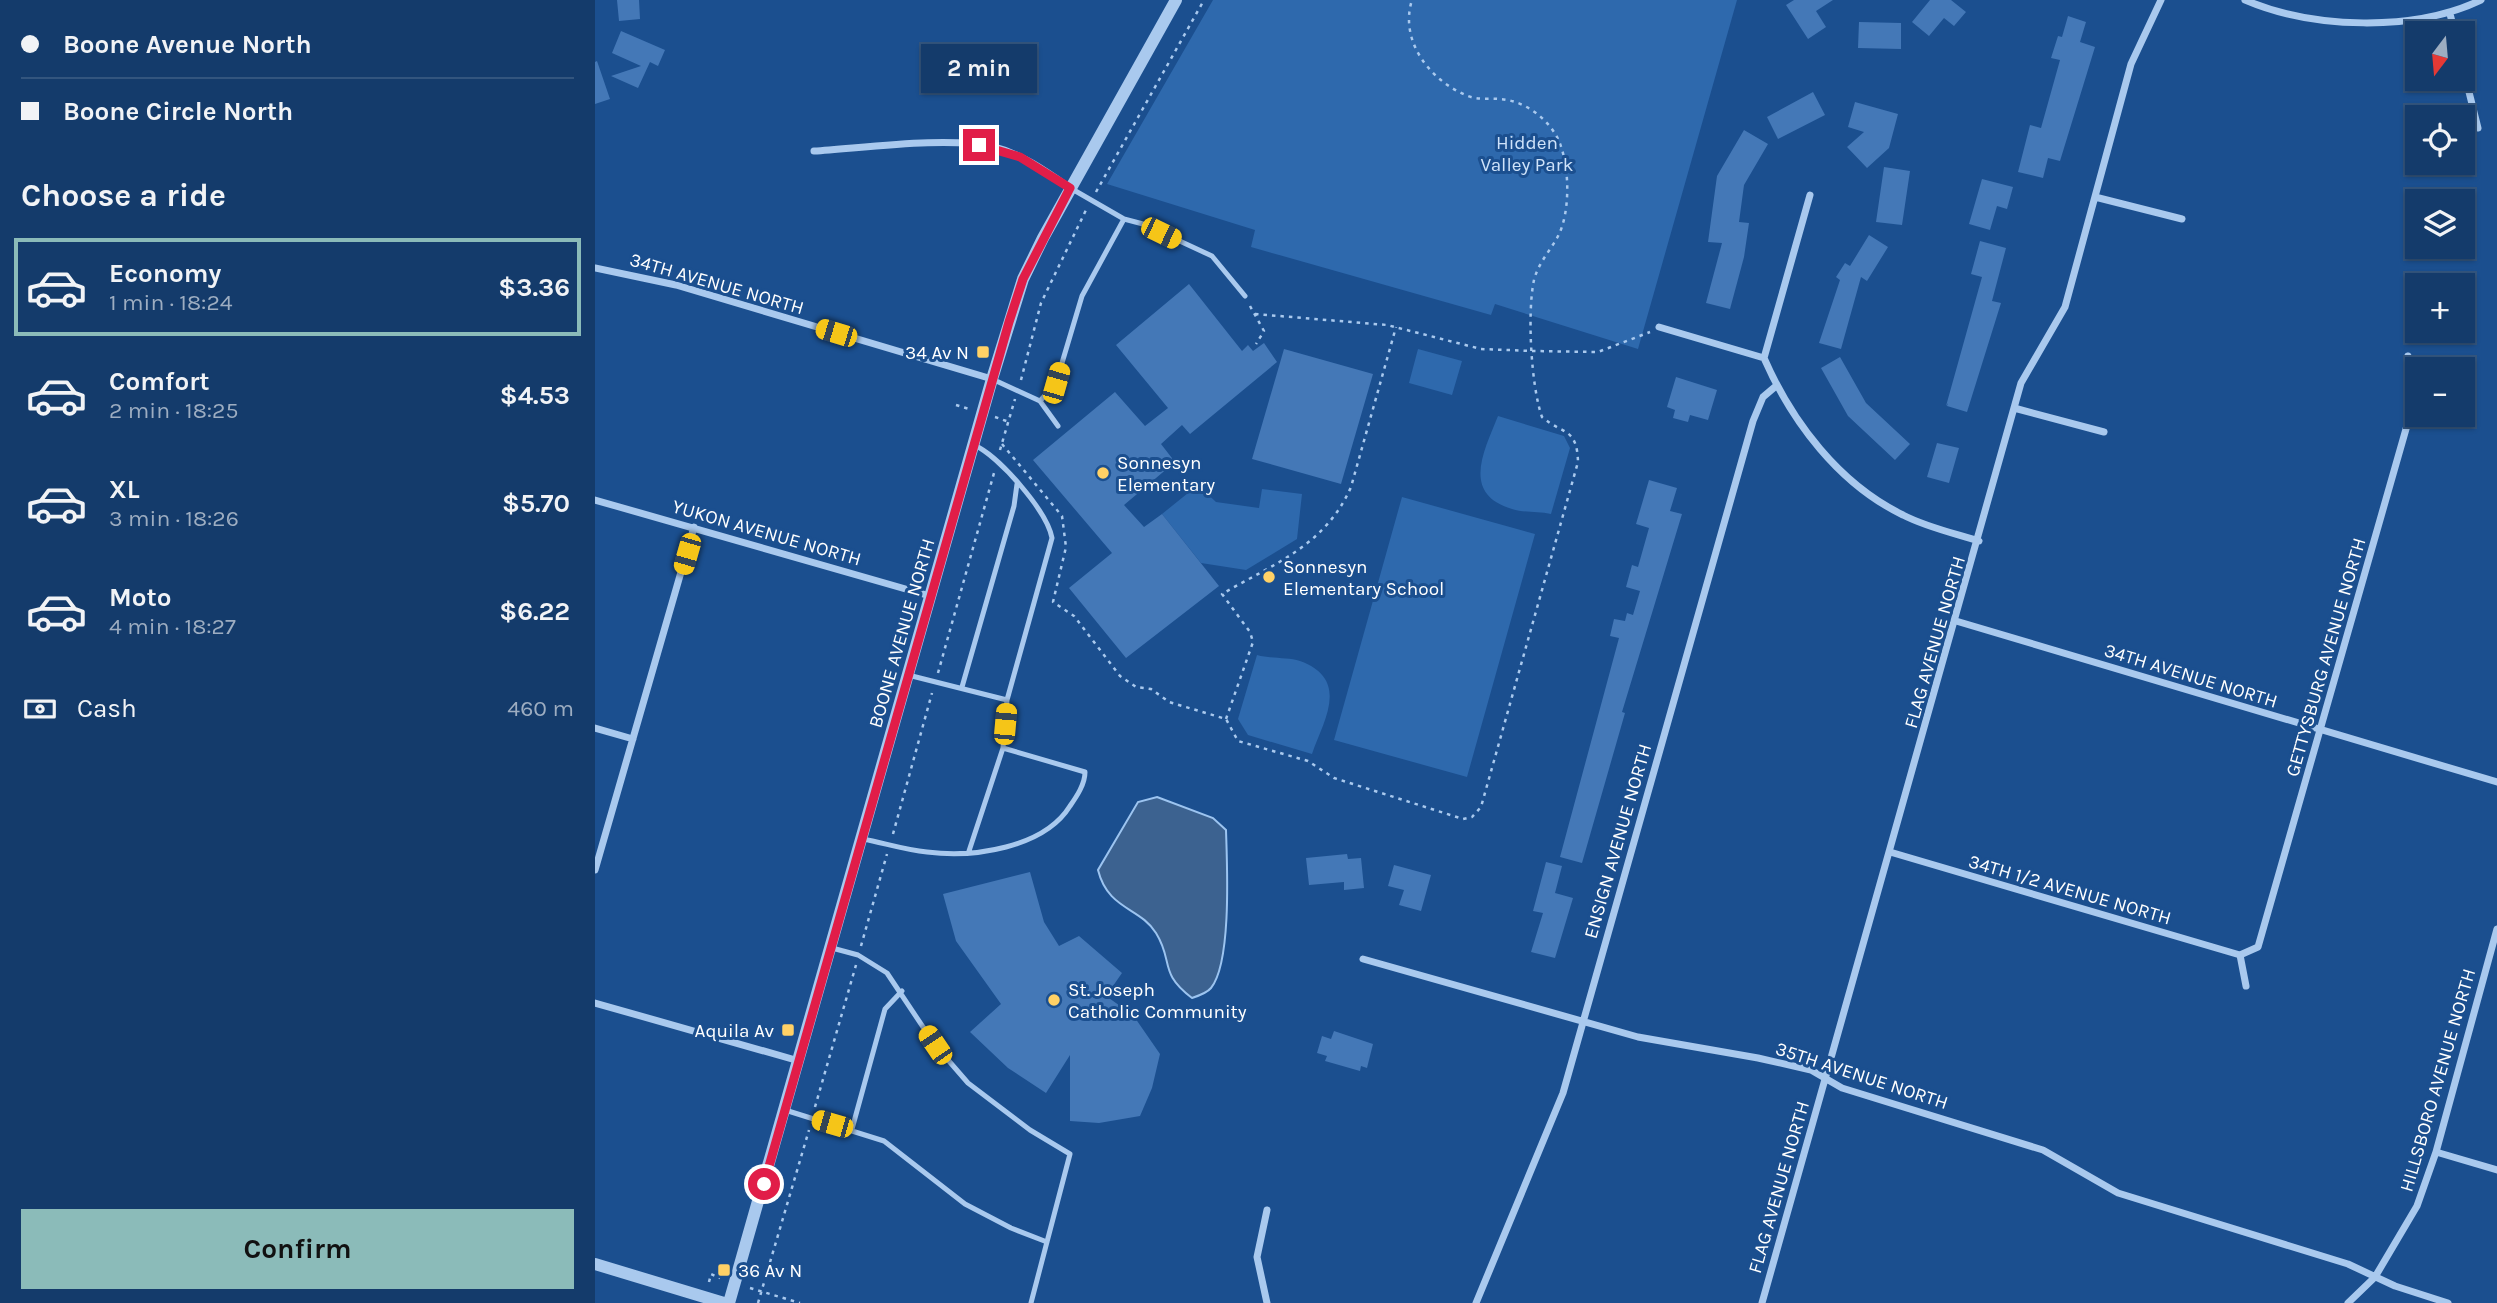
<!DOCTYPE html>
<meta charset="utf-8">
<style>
:root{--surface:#143b6b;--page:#1d4271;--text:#f1f3f6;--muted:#9dadc1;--line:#33557e;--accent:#8bbbb9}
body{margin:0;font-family:Karla,sans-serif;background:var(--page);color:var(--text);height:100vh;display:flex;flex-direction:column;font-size:26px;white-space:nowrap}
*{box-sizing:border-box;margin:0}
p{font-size:23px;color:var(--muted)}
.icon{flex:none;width:38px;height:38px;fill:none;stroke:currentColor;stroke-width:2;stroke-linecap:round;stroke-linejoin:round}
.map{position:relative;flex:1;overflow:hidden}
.side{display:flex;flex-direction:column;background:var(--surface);width:595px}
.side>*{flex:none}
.hud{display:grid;align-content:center;height:154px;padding:0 21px;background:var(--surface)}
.needle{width:46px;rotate:196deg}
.tools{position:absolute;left:1810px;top:21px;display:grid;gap:14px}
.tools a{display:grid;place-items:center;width:70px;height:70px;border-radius:0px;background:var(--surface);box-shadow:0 2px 5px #0004,0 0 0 2px var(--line);font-size:35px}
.end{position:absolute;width:32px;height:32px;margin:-16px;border:9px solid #e11d48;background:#fff;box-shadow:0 0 0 4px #fff}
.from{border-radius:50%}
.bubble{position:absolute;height:49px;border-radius:0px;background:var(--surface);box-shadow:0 2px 5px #0004,0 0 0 2px var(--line);font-size:23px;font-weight:700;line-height:49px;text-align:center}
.car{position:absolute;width:21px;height:42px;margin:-21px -10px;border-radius:9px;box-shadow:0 0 5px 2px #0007;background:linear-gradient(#f5c518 24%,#345 0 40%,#f5c518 0 76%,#345 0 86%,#f5c518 0)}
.hud b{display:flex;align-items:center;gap:24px;height:66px;font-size:26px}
.hud b+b{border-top:2px solid var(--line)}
.hud i{width:18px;height:18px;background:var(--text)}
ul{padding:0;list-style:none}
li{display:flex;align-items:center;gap:21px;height:98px;margin:0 14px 10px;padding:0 7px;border:4px solid transparent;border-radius:0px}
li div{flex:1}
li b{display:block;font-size:26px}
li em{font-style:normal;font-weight:700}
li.current{border-color:var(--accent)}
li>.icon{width:63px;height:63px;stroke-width:1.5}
h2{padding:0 21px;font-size:32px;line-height:84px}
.pay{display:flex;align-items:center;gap:18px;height:77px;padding:0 21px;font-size:26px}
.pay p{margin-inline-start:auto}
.action{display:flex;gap:14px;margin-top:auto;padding:14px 21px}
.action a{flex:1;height:80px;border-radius:0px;background:var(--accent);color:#111;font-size:28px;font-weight:700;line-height:80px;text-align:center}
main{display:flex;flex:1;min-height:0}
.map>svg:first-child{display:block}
</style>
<main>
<section class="side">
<div class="hud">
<b><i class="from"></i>Boone Avenue North</b>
<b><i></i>Boone Circle North</b>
</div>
<h2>Choose a ride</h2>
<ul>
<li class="current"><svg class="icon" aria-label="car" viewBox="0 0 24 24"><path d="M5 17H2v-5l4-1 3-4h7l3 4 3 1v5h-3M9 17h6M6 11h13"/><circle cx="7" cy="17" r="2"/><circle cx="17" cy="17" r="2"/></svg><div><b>Economy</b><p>1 min · 18:24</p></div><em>$3.36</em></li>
<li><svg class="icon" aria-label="car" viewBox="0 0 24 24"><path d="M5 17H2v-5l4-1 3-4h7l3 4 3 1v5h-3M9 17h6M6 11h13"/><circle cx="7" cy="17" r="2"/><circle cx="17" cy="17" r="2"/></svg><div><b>Comfort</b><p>2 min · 18:25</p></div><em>$4.53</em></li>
<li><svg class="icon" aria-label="car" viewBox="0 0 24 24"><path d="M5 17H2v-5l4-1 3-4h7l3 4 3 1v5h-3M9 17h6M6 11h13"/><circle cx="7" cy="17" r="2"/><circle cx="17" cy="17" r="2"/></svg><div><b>XL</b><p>3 min · 18:26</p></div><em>$5.70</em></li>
<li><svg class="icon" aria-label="car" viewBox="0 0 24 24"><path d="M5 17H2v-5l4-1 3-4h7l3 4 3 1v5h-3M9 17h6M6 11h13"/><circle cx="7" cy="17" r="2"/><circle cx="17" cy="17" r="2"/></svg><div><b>Moto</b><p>4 min · 18:27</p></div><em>$6.22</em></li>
</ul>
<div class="pay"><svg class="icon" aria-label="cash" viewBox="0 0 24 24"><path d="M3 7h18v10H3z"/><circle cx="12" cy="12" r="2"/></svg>Cash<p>460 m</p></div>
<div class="action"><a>Confirm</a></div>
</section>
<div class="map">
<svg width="1902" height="1303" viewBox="0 0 1902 1303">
<rect width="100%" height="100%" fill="#1b4f8f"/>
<path fill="#2e69ad" d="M618,0H1142L1043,349L900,304L896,315L656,247L660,230L512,184Z
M823,349L867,361L857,395L814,383Z
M903,416L969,436L975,448L956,514C943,511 930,513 917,509C865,494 890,449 903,416Z
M603,485L621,502L664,508L667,489L707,494L702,539L651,570L606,563L567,514Z
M807,497L940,534L872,777L739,740Z
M662,655C676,659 692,657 705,661C757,680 727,723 717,754L653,735L643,719Z"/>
<path fill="#3c6290" stroke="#9cc4f0" stroke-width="2" d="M562,797L618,818L631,830C632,864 637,962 616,988C612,993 603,996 597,998C563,972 579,962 561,933C545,907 513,910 503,870L543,802Z"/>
<path fill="#4478b7" d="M22,0H44L45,19L24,21Z
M1199,0H1238L1221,11L1231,27L1213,39L1191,5Z
M1335,0H1356L1371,12L1359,26L1349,18L1334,36L1317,22Z
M1473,16L1491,22L1485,42L1500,47L1465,161L1453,158L1448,178L1423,172L1435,125L1446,128L1465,60L1456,58L1463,36L1467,37Z
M1264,22L1306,23V49L1263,48Z
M26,31L70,50L63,66L55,62L43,88L16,76L46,66L17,53Z
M2,61L15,99L0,104V62Z
M1218,92L1230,115L1183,139L1172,117Z
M1260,102L1303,114L1294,148L1272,168L1252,147L1269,132L1253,127Z
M1149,130L1173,144L1149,185L1144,222L1154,223L1149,257L1135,309L1111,303L1127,243L1113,242L1122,176Z
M1289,167L1315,171L1307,225L1281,222Z
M1387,179L1418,187L1412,209L1402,206L1395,230L1374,224Z
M1274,235L1293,247L1272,281L1266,277L1246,349L1224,343L1245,280L1241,277L1250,263L1255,266Z
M1385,241L1411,248L1397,301L1406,303L1372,412L1352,406L1353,403L1351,406L1387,277L1376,274Z
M594,284L647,351L653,345L658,351L669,343L682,362L595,434L587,425L566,444L580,462L529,505L549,527L567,514L624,586L531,658L474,588L517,553L438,460L520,392L550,426L573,408L521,345Z
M689,349L778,374L746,484L657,459Z
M1245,357L1271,403L1315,444L1300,460L1253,416L1226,368Z
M1081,377L1122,390L1113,420L1095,415L1093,422L1078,418L1080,410L1072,407Z
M1342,443L1364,448L1354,483L1332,477Z
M1054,480L1082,488L1075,511L1087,514L1027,712L1030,713L987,863L965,857L1024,638L1015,636L1019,619L1030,621L1032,613L1038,615L1045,591L1031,587L1037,565L1043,567L1054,528L1041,524Z
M752,854L753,859L766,858L769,888L749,890V882L714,885L711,858Z
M951,862L967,866L960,893L978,898L960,958L936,952L948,913L938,911Z
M799,865L836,875L826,911L804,905L809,890L793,886Z
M435,872L449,922L464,946L484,936L527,973L511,996L538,1015L565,1054L557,1088L545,1116L504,1123L475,1121V1055L451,1093L413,1068L375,1032L406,1004L361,941L348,894Z
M739,1031L778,1044L772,1068L766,1066L765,1071L730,1061L732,1056L722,1053L727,1036L736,1039Z"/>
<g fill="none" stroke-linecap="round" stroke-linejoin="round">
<path stroke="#a9c9ee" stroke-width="2.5" stroke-dasharray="3.5 5" stroke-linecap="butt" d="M501,192L609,0
M655,306L669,331L661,344
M660,314L792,325L886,349L938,351L1003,352L1055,332
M426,380L446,303L491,210
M361,405L374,409
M400,417L414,422
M407,444L467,516L471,547L458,602L479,616L525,676L541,687L556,689L574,702L631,719L643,741L713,761L739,778L868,819L877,817L886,807L983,462C982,427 968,435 947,417C936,386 932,312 939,280C943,264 954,252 962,238C976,214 975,164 963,139C952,117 928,100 904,99C894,98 883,100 873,96C835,81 804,41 817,0
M405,450L420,399
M343,673L399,473
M631,719L658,642L655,632L627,594C680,563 730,546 756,487L801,327
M298,834L337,693
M266,946L292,854
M220,1107L261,965
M114,1282L116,1274L125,1278
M155,1288L205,1303
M163,1303L214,1130"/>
<path stroke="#a9c9ee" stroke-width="5" d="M529,219L548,224L617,256L650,296
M397,379L445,401L463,426
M445,401L461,383L487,296L529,219L477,189
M313,675L412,700L457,538C452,511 404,456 379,445
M367,687L419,506L422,484
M408,748L412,700
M268,839C289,843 310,850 332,852C378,858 449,848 475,806C482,796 490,784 490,772L408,748L374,851
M237,948L263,955L292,973L340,1045L373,1083L435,1130L475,1154L436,1303
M190,1110L289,1141L370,1204L416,1228L452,1242
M257,1129L290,1009L307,991"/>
<path stroke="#a9c9ee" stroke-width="7" d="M1650,0C1718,29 1819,32 1886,0
M1855,14L1860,33
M1867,64L1883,128
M219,151C268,148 353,136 399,147C427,154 452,172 475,188
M1500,197L1587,219
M0,268L81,285L397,379
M1064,327L1169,358C1197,422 1244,484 1308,515C1331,527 1358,533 1384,541
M1169,358L1215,195
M1419,408L1509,432
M0,500L335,596
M1361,621L1902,782
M0,728L38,739
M1295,852L1645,955
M0,870L99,527
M1645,955L1663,947L1821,394L1813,356
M1645,955L1651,986
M768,959L1043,1037L1163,1058L1216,1070L1247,1088L1448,1150L1523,1193L1753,1264L1800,1286L1853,1303
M0,1003L204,1061
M1841,1152L1902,1170
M672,1303L662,1257L672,1210
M881,1303L968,1093L1158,421L1168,397L1181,386
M1167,1303L1426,383L1470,307L1536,64L1566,0
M1753,1303L1780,1277L1822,1206L1841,1152L1902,929"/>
<path stroke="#a9c9ee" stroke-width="12" d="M0,1264L129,1303
M134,1303L397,379L428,279L448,238L581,0"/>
</g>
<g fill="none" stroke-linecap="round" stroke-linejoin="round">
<path stroke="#e11d48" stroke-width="9" d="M169,1184L414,322L428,279L475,188L425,157L384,145"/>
</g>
<g fill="#ffd166" stroke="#1b4f8f" stroke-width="2.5">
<rect x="381" y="345" width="14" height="14" rx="3.5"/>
<circle cx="508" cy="473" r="7"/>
<circle cx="674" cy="577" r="7"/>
<circle cx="459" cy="1000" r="7"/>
<rect x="186" y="1023" width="14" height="14" rx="3.5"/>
<rect x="122" y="1263" width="14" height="14" rx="3.5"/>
</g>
<g text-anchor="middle" stroke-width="6" stroke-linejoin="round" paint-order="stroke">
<g font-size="19" fill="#cfe3fa" stroke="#1b4f8f">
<text x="932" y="149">Hidden<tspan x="932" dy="22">Valley Park</tspan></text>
</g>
<g font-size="19" fill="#fff" stroke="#1b4f8f">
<text transform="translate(122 283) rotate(16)" y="7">34TH AVENUE NORTH</text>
<text transform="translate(172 532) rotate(16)" y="7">YUKON AVENUE NORTH</text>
<text transform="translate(306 633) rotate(-74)" y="7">BOONE AVENUE NORTH</text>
<text transform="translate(1339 642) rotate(-74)" y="7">FLAG AVENUE NORTH</text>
<text transform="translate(1730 657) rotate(-74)" y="7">GETTYSBURG AVENUE NORTH</text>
<text transform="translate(1596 675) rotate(17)" y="7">34TH AVENUE NORTH</text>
<text transform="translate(1022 841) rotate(-74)" y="7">ENSIGN AVENUE NORTH</text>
<text transform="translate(1475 889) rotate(16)" y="7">34TH 1/2 AVENUE NORTH</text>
<text transform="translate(1267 1075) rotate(18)" y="7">35TH AVENUE NORTH</text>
<text transform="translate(1842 1080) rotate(-74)" y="7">HILLSBORO AVENUE NORTH</text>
<text transform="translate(1183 1187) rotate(-74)" y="7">FLAG AVENUE NORTH</text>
</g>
<g font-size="19" fill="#fff" stroke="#1b4f8f" text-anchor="start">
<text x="374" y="359" text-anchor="end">34 Av N</text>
<text x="522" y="469">Sonnesyn<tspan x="522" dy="22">Elementary</tspan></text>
<text x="688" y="573">Sonnesyn<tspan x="688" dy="22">Elementary School</tspan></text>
<text x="473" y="996">St. Joseph<tspan x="473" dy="22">Catholic Community</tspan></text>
<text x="179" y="1037" text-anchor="end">Aquila Av</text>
<text x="143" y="1277">36 Av N</text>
</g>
</g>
</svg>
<div class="tools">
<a><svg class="needle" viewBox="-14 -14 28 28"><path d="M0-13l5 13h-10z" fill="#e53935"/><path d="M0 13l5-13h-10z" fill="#9dadc1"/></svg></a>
<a><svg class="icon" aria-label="locate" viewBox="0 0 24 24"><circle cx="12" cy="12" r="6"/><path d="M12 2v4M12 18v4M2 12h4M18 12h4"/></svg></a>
<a><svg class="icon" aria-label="layers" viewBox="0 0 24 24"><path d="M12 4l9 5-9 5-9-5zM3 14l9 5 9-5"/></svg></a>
<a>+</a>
<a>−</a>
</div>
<i class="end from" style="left:169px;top:1184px"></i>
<i class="end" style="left:384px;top:145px"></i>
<div class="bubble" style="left:326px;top:44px;width:116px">2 min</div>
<i class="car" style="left:566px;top:233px;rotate:116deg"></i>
<i class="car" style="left:241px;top:333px;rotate:287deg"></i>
<i class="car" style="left:461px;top:383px;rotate:16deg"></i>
<i class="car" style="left:92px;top:554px;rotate:196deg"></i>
<i class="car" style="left:410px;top:724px;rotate:5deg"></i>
<i class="car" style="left:340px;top:1045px;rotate:326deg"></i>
<i class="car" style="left:237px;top:1124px;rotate:286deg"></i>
</div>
</main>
